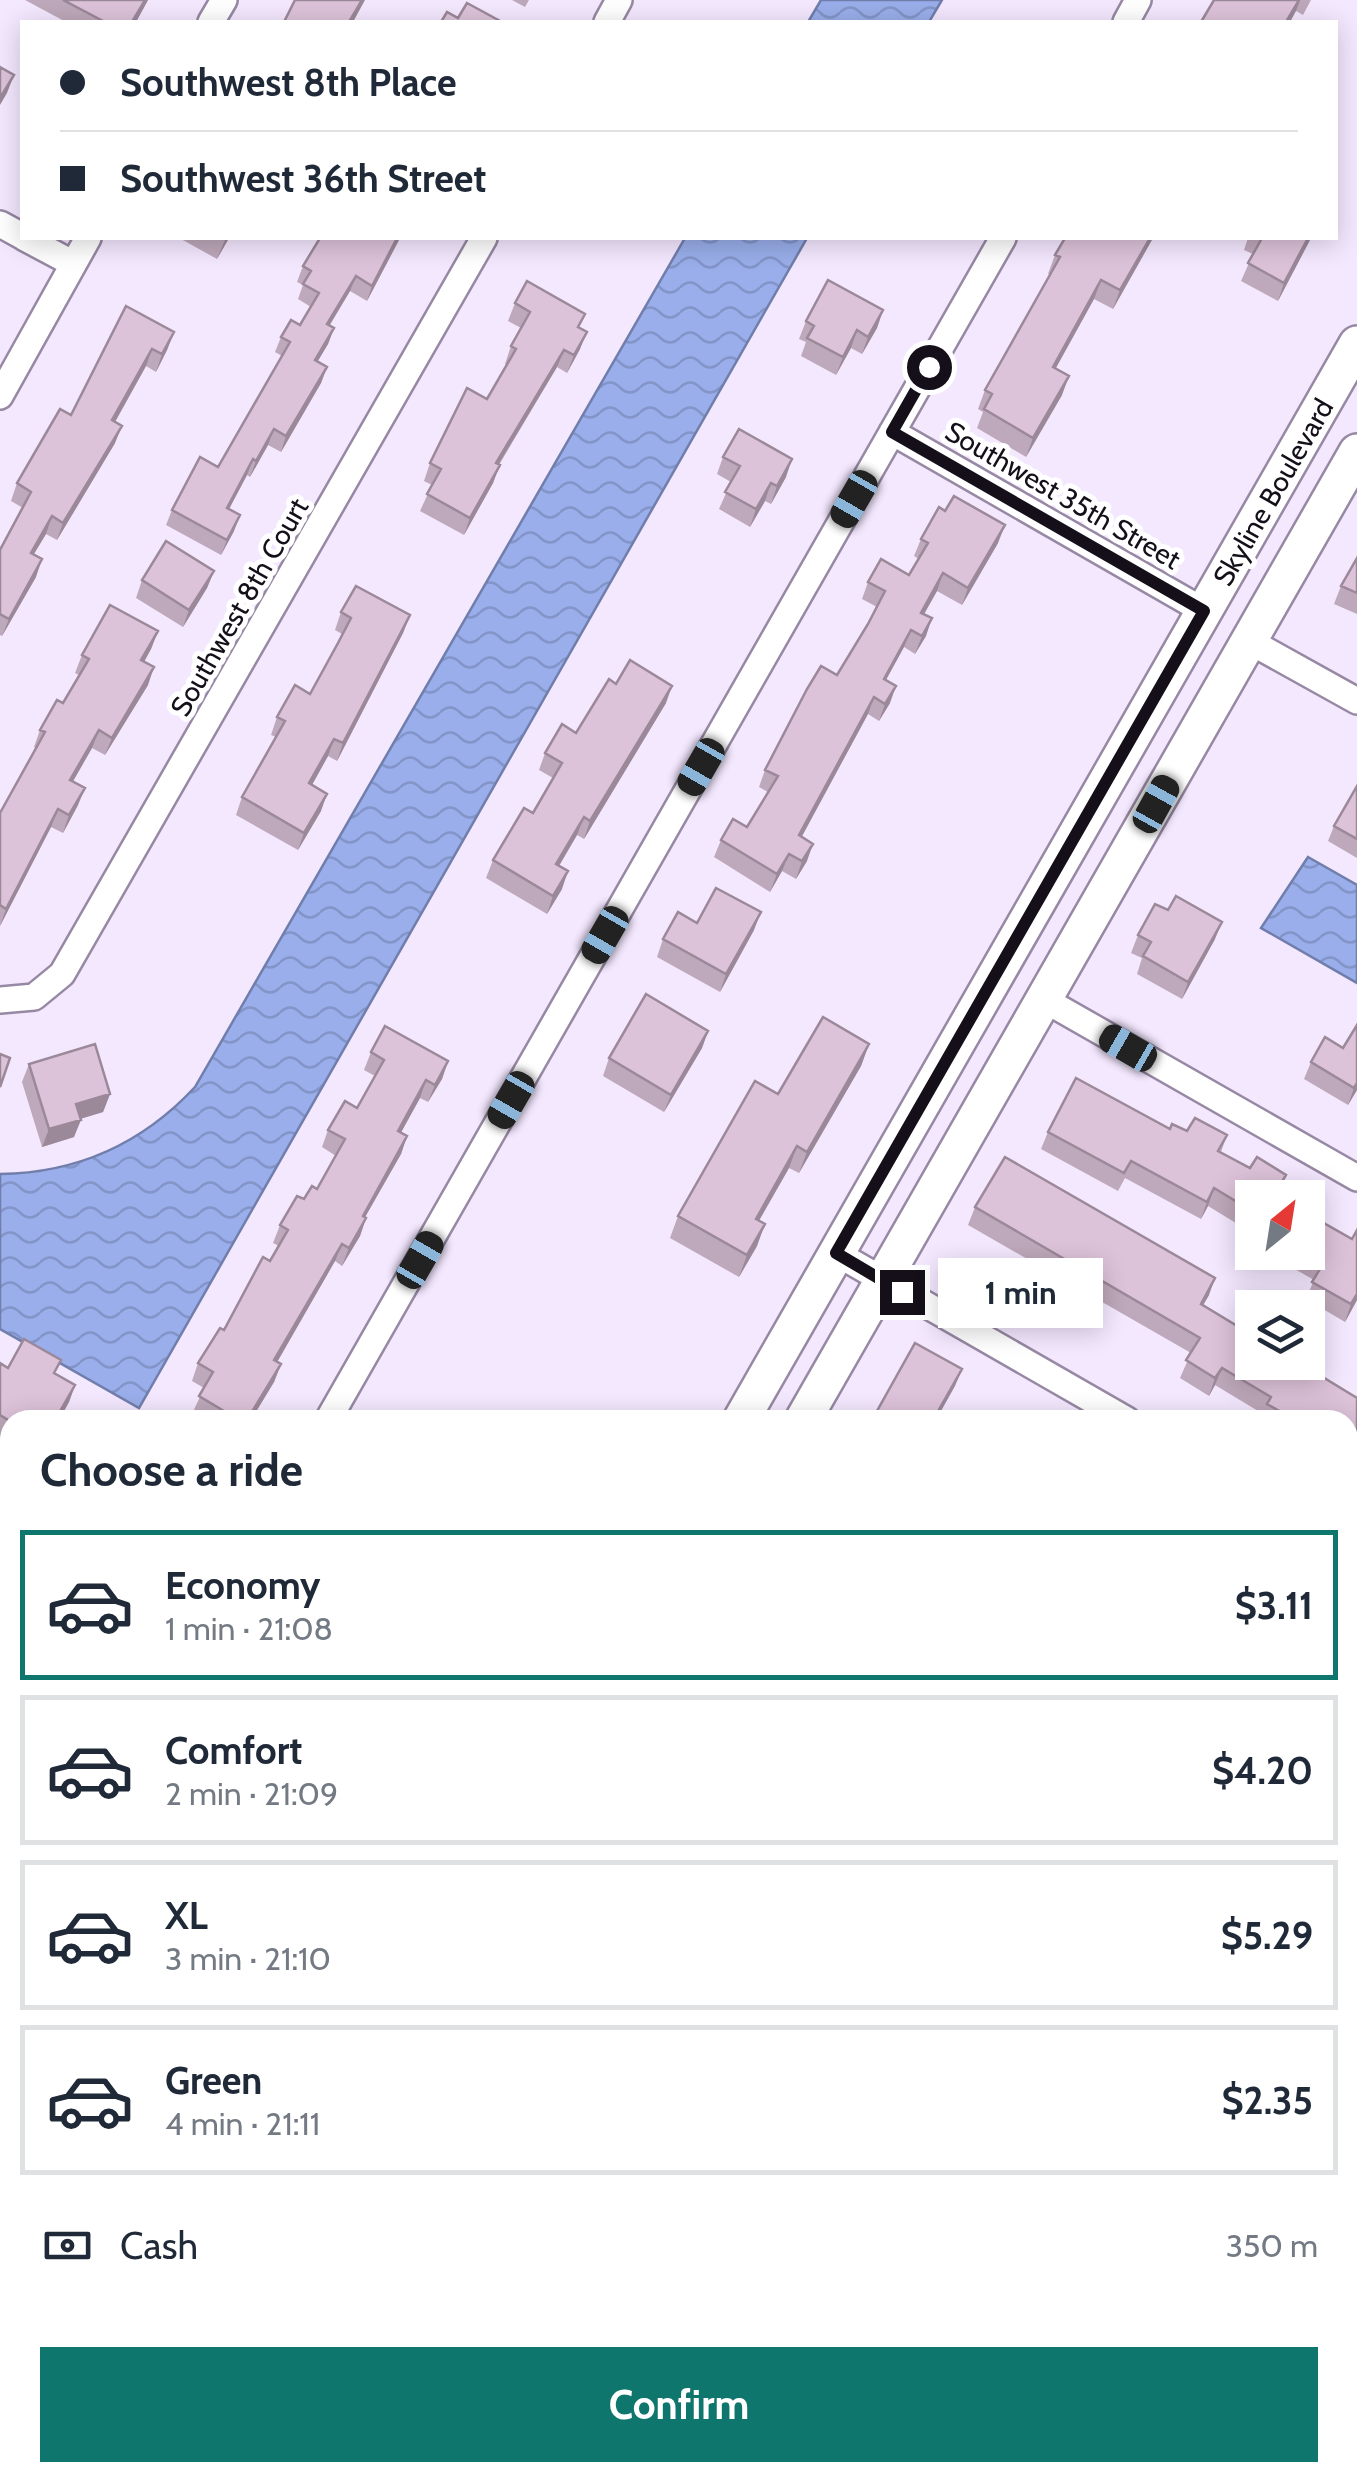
<!DOCTYPE html>
<meta charset="utf-8">
<style>
:root{--surface:#fff;--page:#f6f6f7;--text:#1f2937;--muted:#747a83;--line:#e0e1e3;--accent:#0f766e}
body{margin:0;font-family:Cabin,sans-serif;background:var(--page);color:var(--text);height:100vh;display:flex;flex-direction:column;font-size:38px;white-space:nowrap}
*{box-sizing:border-box;margin:0}
p{font-size:32px;color:var(--muted)}
.icon{flex:none;width:55px;height:55px;fill:none;stroke:currentColor;stroke-width:2;stroke-linecap:round;stroke-linejoin:round}
.map{position:relative;flex:1;overflow:hidden}
.drawer{position:absolute;left:0px;top:1410px;width:1358px;height:1072px;display:flex;flex-direction:column;background:var(--surface);border-radius:30px 30px 0 0;box-shadow:0 5px 25px #0003}
.drawer>*{flex:none}
.banner{position:absolute;left:20px;top:20px;width:1318px;height:220px;border-radius:0px;box-shadow:0 5px 25px #0003;display:grid;align-content:center;height:220px;padding:0 40px;background:var(--surface)}
.needle{width:65px;rotate:30deg}
.buttons{position:absolute;left:1235px;top:1180px;display:grid;gap:20px}
.buttons a{display:grid;place-items:center;width:90px;height:90px;border-radius:0px;background:var(--surface);box-shadow:0 5px 25px #0003;font-size:50px}
.end{position:absolute;width:45px;height:45px;margin:-22px;border:12px solid #140f19;background:#fff;box-shadow:0 0 0 5px #fff}
.from{border-radius:50%}
.bubble{position:absolute;height:70px;border-radius:0px;background:var(--surface);box-shadow:0 5px 25px #0003;font-size:32px;font-weight:700;line-height:70px;text-align:center}
.car{position:absolute;width:30px;height:60px;margin:-30px -15px;border-radius:12px;box-shadow:0 0 8px 2px #0007;background:linear-gradient(#222 24%,#8ab4d8 0 40%,#222 0 76%,#8ab4d8 0 86%,#222 0)}
.banner b{display:flex;align-items:center;gap:35px;height:95px;font-size:38px}
.banner b+b{border-top:2px solid var(--line)}
.banner i{width:25px;height:25px;background:var(--text)}
ul{padding:0;list-style:none}
li{display:flex;align-items:center;gap:30px;height:150px;margin:0 20px 15px;padding:0 20px;border:5px solid var(--line);border-radius:0px}
li div{flex:1}
li b{display:block;font-size:38px}
li em{font-style:normal;font-weight:700}
li.active{border-color:var(--accent)}
li>.icon{width:90px;height:90px;stroke-width:1.5}
h2{padding:0 40px;font-size:45px;line-height:120px}
.pay{display:flex;align-items:center;gap:25px;height:110px;padding:0 40px;font-size:38px}
.pay p{margin-inline-start:auto}
.button{display:flex;gap:20px;margin-top:auto;padding:20px 40px}
.button a{flex:1;height:115px;border-radius:0px;background:var(--accent);color:#fff;font-size:40px;font-weight:700;line-height:115px;text-align:center}
.map>svg:first-child{display:block}
</style>
<div class="map">
<svg width="1357" height="2482" viewBox="0 0 1357 2482">
<defs>
<pattern id="water-waves" width="16" height="10" patternUnits="userSpaceOnUse" patternTransform="scale(2.5)"><rect width="16" height="10" fill="#99aeea"/><path d="M0 5q4-4 8 0t8 0" fill="none" stroke="#8394c8"/></pattern>
</defs>
<rect width="100%" height="100%" fill="#f4e8ff"/>
<path fill="url(#water-waves)" stroke="#717eab" stroke-width="2.5" d="M821,0H942L929,22H808Z
M685,238H807L139,1408L0,1329V1174C77,1173 142,1144 195,1087Z
M1308,857L1357,885V983L1261,928Z"/>
<g fill="none" stroke-linecap="round" stroke-linejoin="round">
<defs>
<path id="street" d="M211,22L224,0
M607,22L619,0
M1126,22L1138,0
M0,224L22,236
M25,238L72,263
M0,396L88,238
M892,432L1204,611
M1249,641L1357,701
M0,1000L34,997L62,974L484,238
M1045,1000L1357,1178
M836,1253L1127,1420
M328,1420L1003,238
M0,1534L10,1539
M1348,1545L1357,1551
M1348,1816L1357,1800
M0,1930L10,1935
M0,1994L10,1976
M1271,2472L1287,2482
M590,2482L596,2472
M967,2482L972,2472
M1344,2482L1357,2459"/>
<path id="secondary" d="M741,1420L1357,344
M803,1420L1357,452
M133,2482L139,2472
M184,2482L189,2472"/>
</defs>
<use href="#street" stroke="#9788a3" stroke-width="30"/>
<use href="#secondary" stroke="#9788a3" stroke-width="40"/>
<use href="#street" stroke="#fff" stroke-width="25"/>
<use href="#secondary" stroke="#fff" stroke-width="35"/>
</g>
<path fill="#bea8bb" d="M25,0H148L136,22H66Z
M512,0H529L525,7Z
M1214,0H1311L1303,15L1296,11Z
M182,238H229L217,259L181,239Z
M320,238H400L367,301L350,291L330,325L334,328L328,344L317,362L327,367L321,383L281,452L268,445L250,477L247,475L229,509L234,531L221,555L166,525L172,510L218,467L282,356L275,352L281,337L300,325L311,307L298,299L303,285L297,282L303,266Z
M1153,238L1113,309L1094,299L1055,369L1062,395L1026,457L977,428L983,412L978,409L985,390L1050,274H1048L1055,255Z
M1248,238H1311L1278,301L1241,281L1253,254L1244,250Z
M515,303L585,314L579,328L580,349L567,373L557,367L499,465L493,483L464,535L420,511L432,485L424,481L430,463L487,399L507,365L505,364L511,346L521,328L508,321Z
M883,310L877,328L862,354L851,348L836,375L801,356L806,342L799,339L806,321Z
M174,332L167,350L156,372L146,366L115,422V443L57,540L46,534L34,554L36,577L2,636L0,635V550L23,508L11,501L17,483L71,415Z
M723,457L786,477L771,504L765,501L750,527L719,509L731,482L717,474Z
M921,539L998,543L962,605L937,591L924,614L926,636L915,654L904,647L886,680L890,703L879,721L868,714L801,837L807,861L796,879L782,871L770,892L714,857L721,840L747,827L768,792L759,787L765,770L837,675L877,607L862,599L868,582L909,575L919,559L914,556Z
M1357,558V614L1334,604L1341,586Z
M214,571L207,588L183,627L136,598L142,580Z
M341,612L410,615L403,633L337,761L328,756L312,785L321,811L298,850L236,815L242,797L276,737L271,735L277,717L310,694L342,634L335,630Z
M158,631L151,649L144,662L148,685L105,755L92,748L73,781L78,805L63,833L51,827L0,926V813L36,748L34,747L40,730L63,703L79,675L75,673L82,655Z
M616,684L666,703L584,839L577,835L559,866L562,889L547,914L486,878L493,860L533,813L553,778L539,770L545,753L576,733Z
M1357,786V858L1328,841L1334,826Z
M697,923L754,930L720,992L657,957L663,939Z
M1138,935L1215,939L1182,999L1137,974L1142,958L1131,953Z
M1357,1025V1090L1348,1105L1304,1079L1311,1062L1343,1048Z
M708,1031L702,1048L664,1112L603,1076L609,1058Z
M869,1044L861,1066L799,1173L789,1168L759,1220L757,1246L739,1277L670,1238L678,1216L778,1094Z
M371,1052L448,1061L442,1079L428,1102L420,1098L401,1132L407,1136L401,1154L365,1217L366,1218L360,1236L342,1266L335,1261L277,1362L281,1364L274,1382L251,1420H203L192,1414L204,1388L192,1381L198,1363L224,1330L270,1261L279,1246L273,1243L280,1225L304,1199L317,1189L336,1156L322,1147L328,1130L357,1108L375,1076L364,1070Z
M29,1064L110,1094L103,1112L80,1119L74,1137L42,1147L22,1082Z
M1170,1129L1227,1135L1221,1152L1252,1198V1246L1240,1239L1244,1228L1208,1206L1201,1219L1125,1178L1118,1191L1041,1149L1048,1132Z
M975,1207L1209,1295L1203,1305L1357,1398V1456L1348,1451V1420H1261L1263,1414L1215,1385L1209,1396L1180,1378L1191,1353L968,1225Z
M1308,1214L1357,1300L1345,1322L1306,1299L1314,1280L1293,1268L1297,1258L1288,1252H1308Z
M0,1363L8,1368L56,1374L75,1385L69,1402L59,1420H10V1442L0,1436Z
M10,1443V1458L5,1456Z
M0,1608L10,1614V1675L7,1680L0,1676Z
M10,1750V1840L0,1834V1765Z
M0,2394L33,2482H0Z
M427,2472H519L523,2475L520,2482H424Z
M710,2472H732L726,2482Z
M834,2472H905L899,2482H829Z"/>
<path fill="#9b8899" d="M145,0H148L136,22H132Z
M362,0H365L353,22H349Z
M1299,0H1300L1296,11L1290,22H1286Z
M14,75L7,93L0,105V98Z
M226,238H229L217,259L224,242Z
M397,238H400L367,301L372,286Z
M1150,238H1153L1113,309L1120,290Z
M1308,238H1311L1278,301L1284,283Z
M356,276L350,291L321,339L327,324Z
M1101,280L1094,299L1046,386L1053,367Z
M883,310L877,328L862,354L868,337Z
M334,328L328,344L309,376L315,360Z
M857,330L851,348L836,375L843,357Z
M174,332L167,350L156,372L162,354Z
M587,332L580,349L567,373L574,355Z
M152,349L146,366L106,438L112,420Z
M564,350L557,367L489,480L496,463Z
M327,367L321,383L281,452L286,436Z
M1069,376L1062,395L1026,457L1033,438Z
M122,426L115,443L57,540L63,523Z
M274,429L268,445L250,477L256,461Z
M253,459L247,475L221,524L227,508Z
M792,459L786,477L771,504L777,486Z
M500,465L493,483L464,535L470,518Z
M771,483L765,501L750,527L756,509Z
M240,515L234,531L221,555L227,540Z
M52,516L46,534L24,570L31,553Z
M1005,525L998,543L962,605L968,588Z
M42,559L36,577L2,636L9,619Z
M214,571L207,588L183,627L189,610Z
M943,573L937,591L915,630L921,613Z
M410,615L403,633L337,761L343,743Z
M932,618L926,636L915,654L922,636Z
M911,630L904,647L877,696L884,679Z
M158,631L151,649L135,678L141,660Z
M154,667L148,685L105,755L112,738Z
M672,686L666,703L584,839L590,821Z
M896,686L890,703L879,721L885,704Z
M874,697L868,714L793,853L799,835Z
M99,730L92,748L64,797L70,780Z
M334,739L328,756L303,801L309,783Z
M85,788L78,805L63,833L69,815Z
M327,794L321,811L298,850L304,833Z
M58,809L51,827L0,926L6,909Z
M584,817L577,835L550,881L556,864Z
M813,844L807,861L796,879L802,861Z
M789,854L782,871L770,892L777,874Z
M568,871L562,889L547,914L553,896Z
M761,912L754,930L720,992L726,974Z
M1222,922L1215,939L1182,999L1188,982Z
M708,1031L702,1048L664,1112L671,1095Z
M869,1044L861,1066L799,1173L807,1152Z
M448,1061L442,1079L428,1102L435,1085Z
M426,1080L420,1098L392,1149L398,1131Z
M1357,1083V1090L1348,1105L1354,1088Z
M110,1094L103,1112L70,1122L76,1104Z
M81,1120L74,1137L42,1147L49,1129Z
M407,1136L401,1154L356,1233L363,1216Z
M797,1146L789,1168L748,1240L756,1219Z
M1214,1188L1208,1206L1201,1219L1207,1202Z
M366,1218L360,1236L342,1266L349,1248Z
M765,1224L757,1246L739,1277L747,1255Z
M342,1244L335,1261L268,1378L274,1360Z
M1215,1278L1209,1295L1194,1321L1201,1304Z
M1357,1294V1300L1345,1322L1351,1304Z
M281,1364L274,1382L251,1420H247Z
M1222,1368L1215,1385L1209,1396L1215,1378Z
M962,1369L955,1386L936,1420H933Z
M75,1385L69,1402L59,1420H55Z
M1357,1674V1680L1348,1696V1690Z
M1357,2020V2026L1348,2043V2037Z
M1357,2314V2320L1348,2336L1352,2322Z"/>
<path fill="#ddc3da" stroke="#9b8899" stroke-width="2.5" d="M63,0H145L132,22H105Z
M295,0H362L349,22H284Z
M1214,0H1299L1286,22H1201Z
M467,3L502,22H441L447,12L458,18Z
M0,67L14,75L0,98Z
M320,238H397L372,286L356,276L327,324L334,328L315,360L327,367L286,436L274,429L256,461L253,459L227,508L240,515L227,540L172,510L200,457L218,467L290,342L281,337L291,320L300,325L319,293L303,284L311,271L303,266Z
M1065,238H1150L1120,290L1101,280L1053,367L1069,376L1033,438L984,409L992,394L985,390L1060,257L1055,255Z
M1260,238H1308L1284,283L1248,263L1262,238Z
M828,280L883,310L868,337L857,330L843,357L807,338L814,326L806,321Z
M527,281L585,314L578,327L587,332L574,355L564,350L496,463L500,465L470,518L427,494L441,469L430,463L467,388L487,399L516,349L511,346L530,312L515,303Z
M126,306L174,332L162,354L152,349L112,420L122,426L63,523L52,516L31,553L42,559L9,619L0,614V550L31,492L17,483L60,409L71,415Z
M739,429L792,459L777,486L771,483L756,509L725,492L740,466L723,457Z
M954,496L1005,525L968,588L943,573L921,613L932,618L922,636L911,630L884,679L896,686L885,704L874,697L799,835L813,844L802,861L789,854L777,874L721,840L733,819L747,827L778,776L765,770L807,689L821,666L837,675L868,624L885,591L868,582L881,559L909,575L928,543L921,539L939,507L945,511Z
M166,541L214,571L189,610L142,580Z
M1357,558V593L1341,586Z
M356,586L410,615L343,743L334,739L309,783L327,794L304,833L242,797L285,721L277,717L295,685L310,694L338,643L351,618L341,612Z
M110,605L158,631L141,660L154,667L112,738L99,730L70,780L85,788L69,815L58,809L6,909L0,905V813L45,732L40,730L57,700L63,703L89,659L82,655Z
M630,660L672,686L590,821L584,817L556,864L568,871L553,896L493,860L524,808L533,813L562,763L545,753L562,724L576,733L609,679L616,684Z
M1357,786V839L1334,826Z
M716,888L761,912L726,974L663,939L678,912L697,923Z
M1176,896L1222,922L1188,982L1143,956L1151,942L1138,935L1155,904L1168,910Z
M646,994L708,1031L671,1095L609,1058Z
M823,1017L869,1044L807,1152L797,1146L756,1219L765,1224L747,1255L678,1216L755,1081L778,1094Z
M1357,1025V1083L1354,1088L1311,1062L1325,1037L1343,1048Z
M385,1026L448,1061L435,1085L426,1080L398,1131L407,1136L363,1216L366,1218L349,1248L342,1244L274,1360L281,1364L247,1420H239L199,1396L213,1372L198,1363L220,1328L224,1330L263,1257L270,1261L288,1230L280,1225L297,1196L304,1199L312,1186L317,1189L345,1139L328,1130L345,1101L357,1108L384,1060L371,1052Z
M95,1044L110,1094L76,1104L81,1120L49,1129L29,1064Z
M0,1054L10,1058L0,1087Z
M1076,1078L1170,1129L1172,1124L1187,1131L1195,1118L1227,1135L1218,1151L1250,1168L1257,1157L1286,1175L1279,1187L1297,1198H1252V1211L1214,1188L1207,1202L1131,1161L1124,1173L1048,1132Z
M1005,1157L1215,1278L1201,1304L1252,1335V1362H1298L1357,1398V1435L1348,1430V1420H1295L1267,1404L1271,1397L1222,1368L1215,1378L1186,1360L1200,1338L975,1207Z
M1252,1212V1225L1247,1221Z
M1308,1214L1352,1239L1357,1230V1294L1351,1304L1312,1282L1323,1264L1303,1252H1308Z
M24,1339L61,1360L54,1373L75,1385L55,1420L10,1421L0,1415V1363L8,1368Z
M915,1343L962,1369L933,1420H872Z
M1348,1591L1357,1596V1617L1350,1629L1357,1633V1674L1348,1690Z
M0,1608L10,1614V1660L0,1655Z
M9,1749L10,1750V1818L0,1812V1765Z
M1348,1938L1357,1944V2020L1348,2037Z
M1355,2244L1357,2245V2314L1352,2322L1348,2319V2256Z
M0,2394L10,2400V2472H34L29,2482H13L0,2474Z
M260,2472H343L338,2482H256Z
M430,2472H519L523,2475L518,2482H446Z
M834,2472H893L887,2482H829Z
M1035,2472H1076L1070,2482H1030Z"/>
<g fill="none" stroke-linecap="round" stroke-linejoin="round">
<path stroke="#140f19" stroke-width="12" d="M902,1292L836,1253L1204,611L892,432L929,367"/>
</g>
<g text-anchor="middle" stroke-width="10" stroke-linejoin="round" paint-order="stroke">
<g font-size="28" fill="#140f19" stroke="#fff">
<text transform="translate(1273 492) rotate(-60)" y="10">Skyline Boulevard</text>
<text transform="translate(1063 495) rotate(30)" y="10">Southwest 35th Street</text>
<text transform="translate(239 607) rotate(-60)" y="10">Southwest 8th Court</text>
</g>
</g>
</svg>
<div class="buttons">
<a><svg class="needle" viewBox="-14 -14 28 28"><path d="M0-13l5 13h-10z" fill="#e53935"/><path d="M0 13l5-13h-10z" fill="#747a83"/></svg></a>
<a><svg class="icon" aria-label="layers" viewBox="0 0 24 24"><path d="M12 4l9 5-9 5-9-5zM3 14l9 5 9-5"/></svg></a>
</div>
<i class="end from" style="left:929px;top:367px"></i>
<i class="end" style="left:902px;top:1292px"></i>
<div class="bubble" style="left:938px;top:1258px;width:165px">1 min</div>
<i class="car" style="left:854px;top:499px;rotate:210deg"></i>
<i class="car" style="left:701px;top:767px;rotate:210deg"></i>
<i class="car" style="left:1156px;top:804px;rotate:29deg"></i>
<i class="car" style="left:605px;top:935px;rotate:210deg"></i>
<i class="car" style="left:1128px;top:1048px;rotate:300deg"></i>
<i class="car" style="left:511px;top:1100px;rotate:210deg"></i>
<i class="car" style="left:420px;top:1260px;rotate:30deg"></i>
<div class="banner">
<b><i class="from"></i>Southwest 8th Place</b>
<b><i></i>Southwest 36th Street</b>
</div>
<section class="drawer">
<h2>Choose a ride</h2>
<ul>
<li class="active"><svg class="icon" aria-label="car" viewBox="0 0 24 24"><path d="M5 17H2v-5l4-1 3-4h7l3 4 3 1v5h-3M9 17h6M6 11h13"/><circle cx="7" cy="17" r="2"/><circle cx="17" cy="17" r="2"/></svg><div><b>Economy</b><p>1 min · 21:08</p></div><em>$3.11</em></li>
<li><svg class="icon" aria-label="car" viewBox="0 0 24 24"><path d="M5 17H2v-5l4-1 3-4h7l3 4 3 1v5h-3M9 17h6M6 11h13"/><circle cx="7" cy="17" r="2"/><circle cx="17" cy="17" r="2"/></svg><div><b>Comfort</b><p>2 min · 21:09</p></div><em>$4.20</em></li>
<li><svg class="icon" aria-label="car" viewBox="0 0 24 24"><path d="M5 17H2v-5l4-1 3-4h7l3 4 3 1v5h-3M9 17h6M6 11h13"/><circle cx="7" cy="17" r="2"/><circle cx="17" cy="17" r="2"/></svg><div><b>XL</b><p>3 min · 21:10</p></div><em>$5.29</em></li>
<li><svg class="icon" aria-label="car" viewBox="0 0 24 24"><path d="M5 17H2v-5l4-1 3-4h7l3 4 3 1v5h-3M9 17h6M6 11h13"/><circle cx="7" cy="17" r="2"/><circle cx="17" cy="17" r="2"/></svg><div><b>Green</b><p>4 min · 21:11</p></div><em>$2.35</em></li>
</ul>
<div class="pay"><svg class="icon" aria-label="cash" viewBox="0 0 24 24"><path d="M3 7h18v10H3z"/><circle cx="12" cy="12" r="2"/></svg>Cash<p>350 m</p></div>
<div class="button"><a>Confirm</a></div>
</section>
</div>
